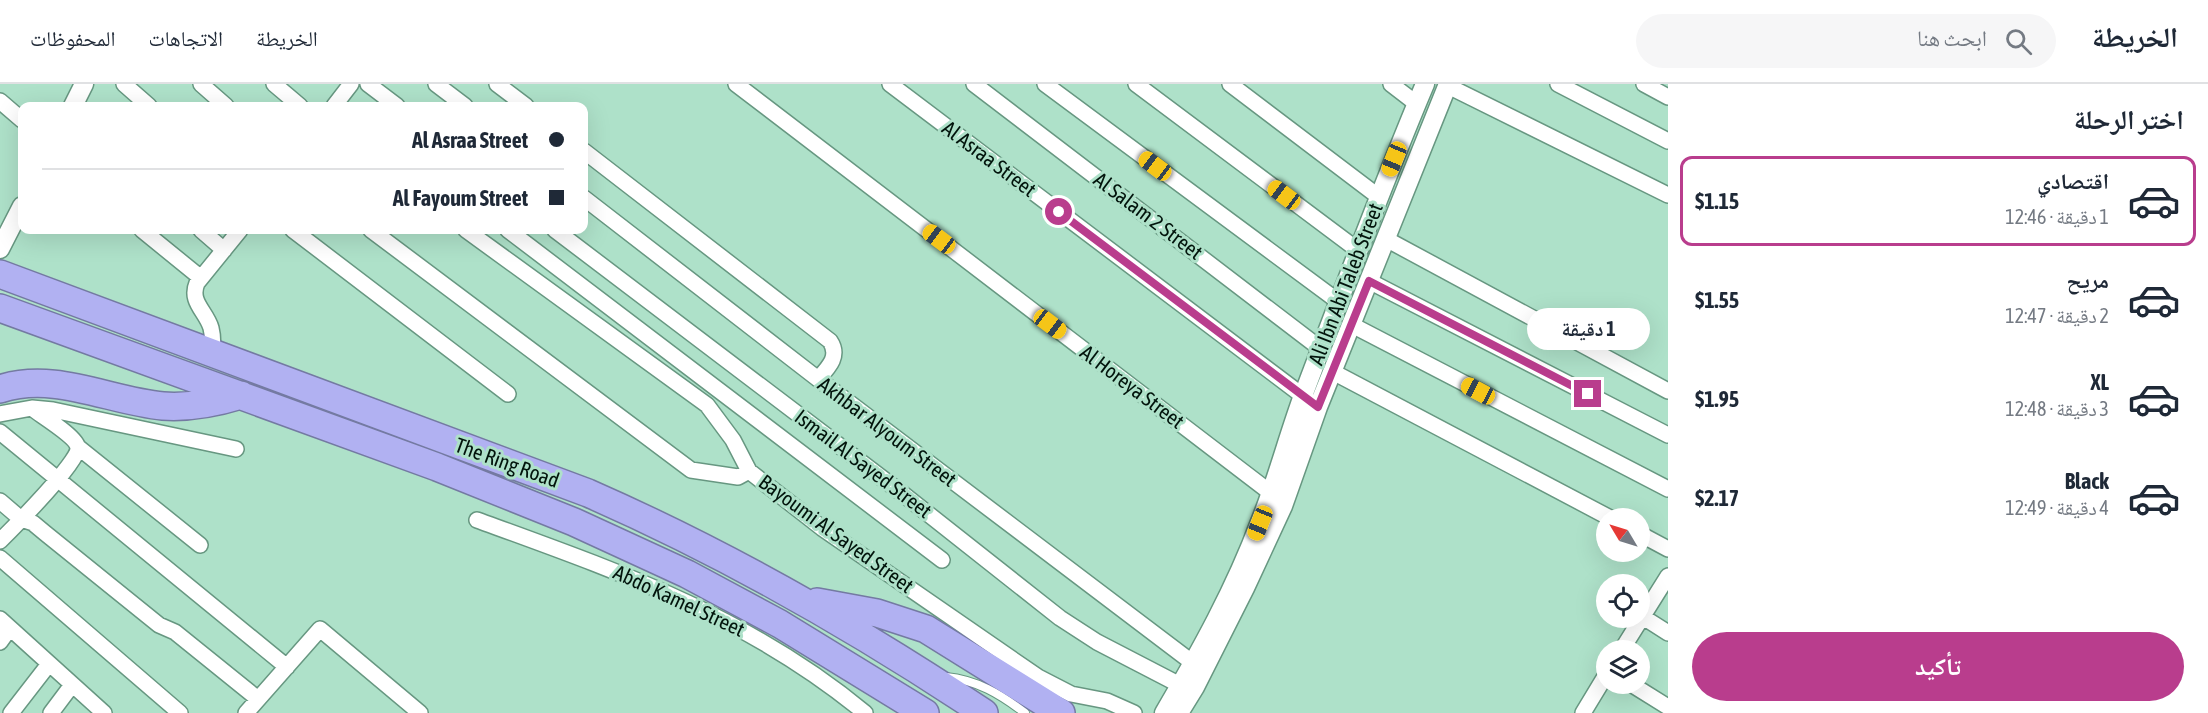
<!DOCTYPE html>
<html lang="ar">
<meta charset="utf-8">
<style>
:root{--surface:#fff;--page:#f6f6f7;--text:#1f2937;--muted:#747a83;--line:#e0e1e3;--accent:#b93d8d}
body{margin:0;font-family:"Asap Condensed","Noto Naskh Arabic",sans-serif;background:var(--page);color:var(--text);direction:rtl;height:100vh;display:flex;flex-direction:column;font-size:22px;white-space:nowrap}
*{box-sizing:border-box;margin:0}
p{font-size:20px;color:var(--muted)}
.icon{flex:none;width:33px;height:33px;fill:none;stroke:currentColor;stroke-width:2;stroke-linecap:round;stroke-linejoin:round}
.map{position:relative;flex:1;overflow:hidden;direction:ltr}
.side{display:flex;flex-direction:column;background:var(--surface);width:540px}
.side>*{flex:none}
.hud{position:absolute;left:18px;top:18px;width:570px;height:132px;border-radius:12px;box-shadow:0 6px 24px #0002;direction:rtl;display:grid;align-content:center;height:132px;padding:0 24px;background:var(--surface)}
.needle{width:39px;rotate:308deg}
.tools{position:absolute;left:1596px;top:424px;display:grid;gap:12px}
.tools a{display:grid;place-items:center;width:54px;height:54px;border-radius:50%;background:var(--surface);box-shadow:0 6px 24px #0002;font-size:30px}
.end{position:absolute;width:27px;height:27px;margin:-14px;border:8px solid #b93d8d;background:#fff;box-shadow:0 0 0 3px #fff}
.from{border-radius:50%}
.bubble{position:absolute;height:42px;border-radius:21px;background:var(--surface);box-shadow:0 6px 24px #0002;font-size:20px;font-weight:700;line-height:42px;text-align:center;direction:rtl}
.car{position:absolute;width:18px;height:36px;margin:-18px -9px;border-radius:8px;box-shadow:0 0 4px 2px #0007;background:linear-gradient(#f5c518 24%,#345 0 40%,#f5c518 0 76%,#345 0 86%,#f5c518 0)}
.hud b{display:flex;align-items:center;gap:21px;height:57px;font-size:22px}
.hud b+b{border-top:2px solid var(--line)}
.hud i{width:15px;height:15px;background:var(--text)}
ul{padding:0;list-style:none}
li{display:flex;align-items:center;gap:18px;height:90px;margin:0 12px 9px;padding:0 12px;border:3px solid transparent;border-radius:12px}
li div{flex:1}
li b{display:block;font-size:22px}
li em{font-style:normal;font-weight:700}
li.on{border-color:var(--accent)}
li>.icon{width:54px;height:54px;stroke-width:1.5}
h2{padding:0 24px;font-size:27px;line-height:72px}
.action{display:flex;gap:12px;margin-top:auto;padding:12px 24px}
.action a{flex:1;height:69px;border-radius:36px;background:var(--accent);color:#fff;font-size:24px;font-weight:700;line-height:69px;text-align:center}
header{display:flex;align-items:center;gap:36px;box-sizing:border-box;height:84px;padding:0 30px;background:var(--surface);border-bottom:2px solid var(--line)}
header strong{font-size:28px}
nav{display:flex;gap:33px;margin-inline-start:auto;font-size:21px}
.search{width:420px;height:54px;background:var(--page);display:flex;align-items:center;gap:15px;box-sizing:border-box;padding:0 21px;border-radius:33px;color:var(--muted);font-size:22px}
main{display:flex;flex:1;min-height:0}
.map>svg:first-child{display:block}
</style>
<header>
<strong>الخريطة</strong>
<div class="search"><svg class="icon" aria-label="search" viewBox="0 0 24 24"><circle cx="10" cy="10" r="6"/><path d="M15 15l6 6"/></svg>ابحث هنا</div>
<nav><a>الخريطة</a><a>الاتجاهات</a><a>المحفوظات</a></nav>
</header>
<main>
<section class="side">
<h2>اختر الرحلة</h2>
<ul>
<li class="on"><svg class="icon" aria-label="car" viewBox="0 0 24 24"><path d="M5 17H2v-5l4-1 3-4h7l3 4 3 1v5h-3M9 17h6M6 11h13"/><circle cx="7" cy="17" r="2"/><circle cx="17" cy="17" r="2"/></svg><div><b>اقتصادي</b><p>1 دقيقة · 12:46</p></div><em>$1.15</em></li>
<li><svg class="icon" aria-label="car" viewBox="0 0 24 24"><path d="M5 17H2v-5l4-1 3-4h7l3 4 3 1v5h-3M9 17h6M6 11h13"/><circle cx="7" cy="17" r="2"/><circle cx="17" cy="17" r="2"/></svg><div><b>مريح</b><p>2 دقيقة · 12:47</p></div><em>$1.55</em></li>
<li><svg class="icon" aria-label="car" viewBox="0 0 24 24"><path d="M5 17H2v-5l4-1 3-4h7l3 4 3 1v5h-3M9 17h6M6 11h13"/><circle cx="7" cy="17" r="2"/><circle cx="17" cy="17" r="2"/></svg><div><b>XL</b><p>3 دقيقة · 12:48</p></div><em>$1.95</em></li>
<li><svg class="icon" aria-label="car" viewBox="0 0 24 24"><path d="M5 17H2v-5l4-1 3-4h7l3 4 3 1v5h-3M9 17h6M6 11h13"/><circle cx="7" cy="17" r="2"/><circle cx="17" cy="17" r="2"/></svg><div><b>Black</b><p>4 دقيقة · 12:49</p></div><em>$2.17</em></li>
</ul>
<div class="action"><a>تأكيد</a></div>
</section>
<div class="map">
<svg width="1668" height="629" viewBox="0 0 1668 629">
<rect width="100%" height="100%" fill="#aee1c9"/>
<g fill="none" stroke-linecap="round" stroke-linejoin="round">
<defs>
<path id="service" d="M946,593C977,596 1000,610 1025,629"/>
<path id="minor" d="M124,0L149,22
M201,0L226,22
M274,0L300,22
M368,0L397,22
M436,0L465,22
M497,0L526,22
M736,0L1271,409
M890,0L1311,318
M974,0L1321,265
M1045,0L1339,218
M1136,0L1359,167
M1230,0L1379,113
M1391,0L1417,20
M1558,0L1668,57
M1644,0L1668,13
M1448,2L1668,111
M0,17L22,36
M334,22L351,0
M584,67L830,257C840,272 829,283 818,295
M584,114L818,295L1193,579
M142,146L201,194
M201,146L224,166
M293,146L508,310
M371,146L691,386L738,393L749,387L822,444L1038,593L1071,610L1107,617L1134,629
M466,146L707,321L733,356L749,387
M508,146L942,476
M555,146L903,410L1060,534L1097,558L1180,601
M1386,155L1668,307
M1369,197L1668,351
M1352,241L1668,405
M212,269C213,261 213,252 211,244C206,227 189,218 197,199L240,146
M1333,288L1612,435
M0,330L32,324L53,326L236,365
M0,348L287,583
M78,363L200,461
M0,417L21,435L33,439L45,449L159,541L175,548L258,615
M477,436C617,487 748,532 865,629
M1640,450L1668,465
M0,457C13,444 79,378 78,364C77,353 42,332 33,325
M0,474L180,629
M1643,533L1668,549
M0,535L104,629
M0,558L10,544
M1621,567L1668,492
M1631,600L1668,623
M11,629L49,580
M51,629L72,601
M246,629L320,545L420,629
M1583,629L1606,591"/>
<path id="tertiary" d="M73,22L84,0
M0,165L22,122
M1164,629C1200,568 1235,505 1260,438C1277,396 1288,352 1304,309C1343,206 1382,102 1425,0
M1179,629L1195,603L1245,504L1283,422L1318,323L1448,0"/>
<path id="motorway" d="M0,190L588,409C727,470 858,545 984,629
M0,224L437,383L574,438L687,490L780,540L925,629
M0,305C55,287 109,317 163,322C190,324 215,319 241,311
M817,518L877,529L926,545L1061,629"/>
</defs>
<use href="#service" stroke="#679781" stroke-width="10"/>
<use href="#minor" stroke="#679781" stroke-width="18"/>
<use href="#tertiary" stroke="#679781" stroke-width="21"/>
<use href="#motorway" stroke="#747aa2" stroke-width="30"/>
<use href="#service" stroke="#fff" stroke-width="8"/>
<use href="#minor" stroke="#fff" stroke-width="15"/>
<use href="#tertiary" stroke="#fff" stroke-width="18"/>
<use href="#motorway" stroke="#b1b1f2" stroke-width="27"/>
</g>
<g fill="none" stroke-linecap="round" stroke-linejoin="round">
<path stroke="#b93d8d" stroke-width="8" d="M1059,128L1318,323L1369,197L1588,310"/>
</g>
<g text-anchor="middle" stroke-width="6" stroke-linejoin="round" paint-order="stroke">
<g font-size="21" fill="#02140c" stroke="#aee1c9">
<text transform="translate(989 75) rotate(37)" y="7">Al Asraa Street</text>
<text transform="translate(1148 132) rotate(37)" y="7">Al Salam 2 Street</text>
<text transform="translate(1346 200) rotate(-69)" y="7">Ali Ibn Abi Taleb Street</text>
<text transform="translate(1132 303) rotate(37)" y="7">Al Horeya Street</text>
<text transform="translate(887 348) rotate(37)" y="7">Akhbar Alyoum Street</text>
<text transform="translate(507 379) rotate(20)" y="7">The Ring Road</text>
<text transform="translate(863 380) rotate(37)" y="7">Ismail Al Sayed Street</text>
<text transform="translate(836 450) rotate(36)" y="7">Bayoumi Al Sayed Street</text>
<text transform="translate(679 517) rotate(25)" y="7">Abdo Kamel Street</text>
</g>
</g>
</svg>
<div class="tools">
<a><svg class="needle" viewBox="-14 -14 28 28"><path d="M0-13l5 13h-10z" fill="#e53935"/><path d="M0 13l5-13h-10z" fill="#747a83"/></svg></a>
<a><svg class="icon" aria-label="locate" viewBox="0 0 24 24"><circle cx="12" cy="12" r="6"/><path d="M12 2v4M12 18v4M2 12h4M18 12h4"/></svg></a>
<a><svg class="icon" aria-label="layers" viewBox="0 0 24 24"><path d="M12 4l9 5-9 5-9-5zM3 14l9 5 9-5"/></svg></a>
</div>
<i class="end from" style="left:1059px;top:128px"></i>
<i class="end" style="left:1588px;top:310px"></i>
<div class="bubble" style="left:1527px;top:224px;width:123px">1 دقيقة</div>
<i class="car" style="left:1394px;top:75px;rotate:202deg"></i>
<i class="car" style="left:1155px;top:82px;rotate:307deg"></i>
<i class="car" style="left:1284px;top:111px;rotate:307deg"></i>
<i class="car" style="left:939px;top:155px;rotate:307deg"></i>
<i class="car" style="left:1050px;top:240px;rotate:127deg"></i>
<i class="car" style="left:1478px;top:307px;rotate:298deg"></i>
<i class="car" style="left:1260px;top:439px;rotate:202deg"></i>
<div class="hud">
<b><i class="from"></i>Al Asraa Street</b>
<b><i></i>Al Fayoum Street</b>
</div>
</div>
</main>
